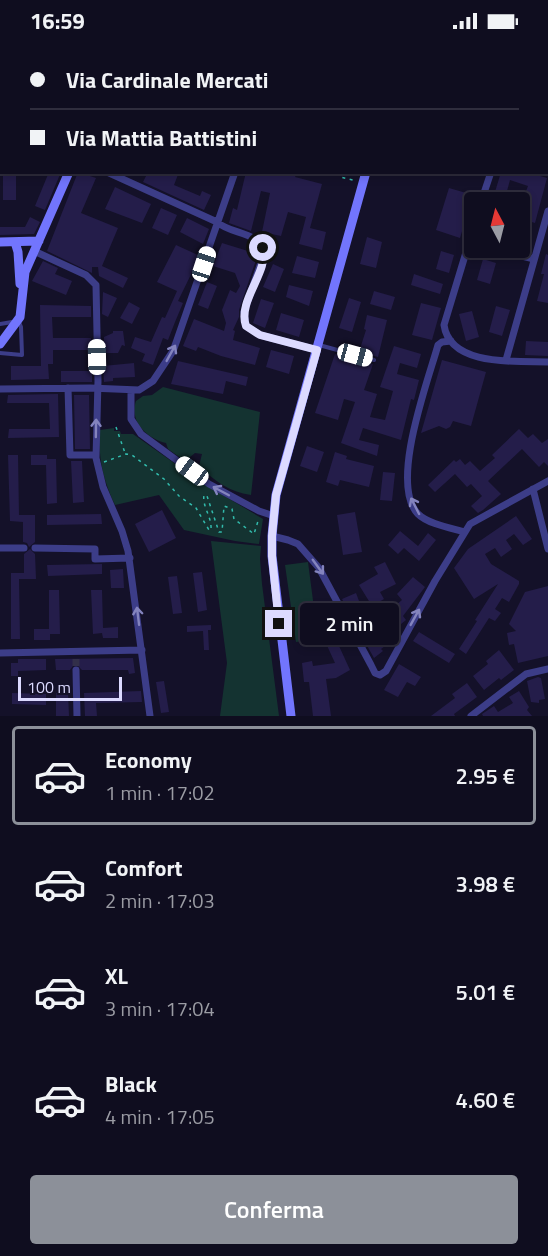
<!DOCTYPE html>
<html lang="it">
<meta charset="utf-8">
<style>
:root{--surface:#0f0d1f;--page:#1d1b2c;--text:#f1f3f6;--muted:#9b9ca4;--line:#2f2d3d;--accent:#8c9099}
body{margin:0;font-family:"Titillium Web",sans-serif;background:var(--page);color:var(--text);height:100vh;display:flex;flex-direction:column;font-size:22px;white-space:nowrap}
*{box-sizing:border-box;margin:0}
p{font-size:20px;color:var(--muted)}
.icon{flex:none;width:33px;height:33px;fill:none;stroke:currentColor;stroke-width:2;stroke-linecap:round;stroke-linejoin:round}
.map{position:relative;height:674px;overflow:hidden}
.details{display:flex;flex-direction:column;background:var(--surface);flex:1}
.details>*{flex:none}
.hud{position:absolute;left:0px;top:0px;width:549px;height:132px;box-shadow:0 3px 9px #0003,0 0 0 2px var(--line);display:grid;align-content:center;height:132px;padding:0 30px;background:var(--surface)}
.needle{width:39px;rotate:353deg}
.fabs{position:absolute;left:464px;top:150px;display:grid;gap:12px}
.fabs a{display:grid;place-items:center;width:66px;height:66px;border-radius:6px;background:var(--surface);box-shadow:0 3px 9px #0003,0 0 0 2px var(--line);font-size:30px}
.scale{position:absolute;left:18px;bottom:15px;width:104px;box-sizing:border-box;padding-left:6px;border:3px solid #dcdaff;border-top:0;font-size:16px;line-height:21px;white-space:nowrap;color:#dcdaff;-webkit-text-stroke:4px #141129;paint-order:stroke}
.end{position:absolute;width:27px;height:27px;margin:-14px;border:8px solid #dcdaff;background:#111;box-shadow:0 0 0 3px #111}
.from{border-radius:50%}
.bubble{position:absolute;height:42px;border-radius:6px;background:var(--surface);box-shadow:0 3px 9px #0003,0 0 0 2px var(--line);font-size:20px;font-weight:600;line-height:42px;text-align:center}
.car{position:absolute;width:18px;height:36px;margin:-18px -9px;border-radius:8px;box-shadow:0 0 4px 2px #0007;background:linear-gradient(#fff 24%,#345 0 40%,#fff 0 76%,#345 0 86%,#fff 0)}
.hud b{display:flex;align-items:center;gap:21px;height:57px;font-size:22px}
.hud b+b{border-top:2px solid var(--line)}
.hud i{width:15px;height:15px;background:var(--text)}
ul{padding:10px 0 0;list-style:none}
li{display:flex;align-items:center;gap:18px;height:99px;margin:0 12px 9px;padding:0 18px;border:3px solid transparent;border-radius:6px}
li div{flex:1}
li b{display:block;font-size:22px}
li em{font-style:normal;font-weight:600}
li.on{border-color:var(--accent)}
li>.icon{width:54px;height:54px;stroke-width:1.5}
.cta{display:flex;gap:12px;margin-top:auto;padding:12px 30px}
.cta a{flex:1;height:69px;border-radius:6px;background:var(--accent);color:#fff;font-size:24px;font-weight:600;line-height:69px;text-align:center}
.status{display:flex;justify-content:space-between;align-items:center;height:42px;padding:0 30px;background:var(--surface);direction:ltr}
.status svg{height:16px;fill:currentColor}
.map>svg:first-child{display:block}
</style>
<div class="status"><b>16:59</b><svg viewBox="0 0 49 12"><path d="M0 12V9h3v3zM5 12V6h3v6zM10 12V3h3v9zM15 12V0h3v12zM26 1h20v11H26zM47 4h2v5h-2z"/></svg></div>
<div class="map">
<svg width="548" height="674" viewBox="0 0 548 674">
<rect width="100%" height="100%" fill="#141129"/>
<path fill="#143331" d="M163,345L260,370L251,453C229,450 215,439 199,424L202,412L195,411L185,419L168,407L166,401C147,396 129,380 136,359L143,354L152,353Z
M114,386V389H120L121,392H133L201,440L263,477L259,502L235,499L184,488L159,453L115,463C103,437 98,417 100,388Z
M211,499L261,504L260,517L262,542L279,674H220L227,621Z
M308,520L318,597L296,600L285,523Z"/>
<path fill="#241d4a" d="M3,130H16V158H3Z
M49,130H61L45,168L35,164Z
M78,130L96,136L81,171L118,186L102,224L128,236L123,246L99,234L98,225H92V231L47,209Z
M148,130H179L174,143L200,154L202,149L211,153L204,168L143,140Z
M246,130H284L296,133L295,135L322,142L310,186L326,190L322,208L299,202L306,175L288,170L281,194L262,190L270,151L261,149L251,189L229,181L233,166L237,168Z
M501,130H527L547,136L535,181L519,176V168L528,144L510,138L504,160H492Z
M115,145L151,162L142,181L105,167Z
M449,146L473,153L460,196L436,188Z
M161,166L177,173L168,193L152,186Z
M30,175L40,180L34,192L0,193V185H25Z
M187,176L209,187L203,202L180,190Z
M367,195L382,200L376,226L360,222Z
M222,201L258,212L239,268V275L233,288L235,289L233,298L260,306L255,323L221,314L198,305L196,309L183,304L194,277L224,289L226,281L222,268L230,248L236,251L240,244L235,231L213,224Z
M176,203L200,214L178,259L183,261L175,280L168,298L163,296L153,323L142,319L145,312L131,306L135,295L151,300L162,275L165,276L177,249L157,240Z
M441,209L454,213L449,231L436,227Z
M546,212L548,213V261L537,259L544,232H541Z
M297,214L319,220L315,236L292,231Z
M483,217L496,221L490,242L477,238Z
M43,219L58,226L55,232L72,239L66,253L32,239Z
M273,222L284,227L275,250L263,245Z
M414,232L443,242L440,252L411,243Z
M207,240L217,244L208,267L198,263Z
M289,243L313,249L309,264L286,255Z
M374,249L395,255L391,268L370,262Z
M103,250L117,256L108,275L102,272Z
M349,256L361,260L352,290L339,286Z
M261,257L274,261L265,286L253,281Z
M129,260L140,266L132,282L120,276Z
M421,261L441,266L432,298L412,293Z
M40,263L91,264V275H52L53,296H91L92,308H53V322H48L49,337L11,338V324H41Z
M496,264L510,268L502,294L489,290Z
M472,269L479,295L466,299L459,272Z
M281,271L304,278L299,295L276,288Z
M367,273L387,278L378,315L359,310L366,288L364,287Z
M113,289H123L125,304L122,303L118,311H104V295L113,291Z
M526,299L548,300V314L525,313Z
M394,304L421,312L417,326L400,321L397,332L419,338L414,358L411,357L401,398L363,386L359,398L379,403L377,414L341,401L355,360L344,357L338,378L315,371L335,312L373,322L364,348L377,352L370,375L385,378L393,349L380,345Z
M271,308L294,314L289,332L266,325Z
M442,318L486,330L471,384L453,379L450,385L446,387L439,384L421,391Z
M178,319L248,335L246,344L226,339L223,352L171,342Z
M134,321L135,335L113,336V339L104,340L103,324Z
M61,329H92V340H61Z
M58,352L59,395L8,396L9,387H50L49,361H7L8,353Z
M74,353H89L90,407H75Z
M519,387L528,396L533,392L542,401L548,397V424L544,420L539,425L522,407L488,439L501,452L483,468L478,471L471,464L482,454L471,442L467,445L455,432L435,450L428,443L454,418L456,420L460,417L465,423L470,419L480,429L495,416L492,413Z
M307,404L324,410L317,430L300,424Z
M335,410L347,414L346,417L374,424L369,445L340,438L338,444L326,440Z
M8,413H18L19,473H35V500L29,505L27,501L23,500V480L10,479Z
M31,413H47V417H56L57,461L47,462L46,423H31Z
M71,419H82L84,460L73,461Z
M383,430L395,431L392,459L380,458Z
M162,468L176,496L149,510L135,482Z
M355,470L362,510L343,513L337,473Z
M101,472L102,482L47,483V473Z
M516,474L532,497L523,503L514,492L506,498L512,507L501,515L495,506L485,512L491,522L519,539V542L509,560L502,556L495,567L501,571L495,579L489,576L466,612L459,607L477,579L475,578L498,542L474,557L454,526L468,507Z
M400,489L418,504L428,491L436,498L419,519L404,506L398,512L388,503Z
M30,507L35,512L36,537H19L20,597H11V531H24V512Z
M385,520L396,542L380,550L384,557L372,564L359,543L378,532L374,525Z
M102,522V532L48,534L47,523Z
M123,527L124,546H111L110,528Z
M202,530L207,568L198,570L193,531Z
M177,534L182,571L173,572L168,535Z
M413,535L425,545L403,574L406,578L391,590L396,596L381,607L383,609L374,616L361,593L402,558L397,552Z
M548,544V614L518,621L514,602L509,603L507,591L516,589L509,582L525,550Z
M49,548H59L60,592H50V598H34V587H49Z
M91,548H102L103,586L118,585V596H103L102,591L93,592Z
M356,551L364,572L353,577L342,557Z
M211,583V588H208L209,608H204L203,589L187,590V584Z
M419,590L455,612L449,621L413,599Z
M334,593L350,628L336,636L326,637L331,674H313L309,640H304L302,621L312,619L313,624L335,621L324,597Z
M499,608L514,628L501,638L499,636L484,648L473,634L488,622L486,619Z
M133,616L135,631L129,632L128,628H82L76,622L73,624L70,628H56L55,617Z
M18,617H46V628L18,629V634H11V621H18Z
M399,622L421,635L415,644L407,640L398,655L384,648Z
M538,635L541,636L545,657L539,658V661L531,660L527,639Z
M164,639L169,670L161,671L156,640Z
M467,641L477,655L454,672L455,674H431L455,656L452,652Z
M141,649L142,660L96,661L97,674H85L84,651Z
M519,649L529,665L527,668L532,674H483L482,672L494,664L498,670L513,661L509,655Z
M68,650L69,674H56V651Z
M12,651L46,652V663L12,662Z"/>
<g fill="none" stroke-linecap="round" stroke-linejoin="round">
<path stroke="#322f49" stroke-width="7" stroke-dasharray="7 3.5" stroke-linecap="butt" d="M76,617V628"/>
<path stroke="#32bbac" stroke-width="1.5" stroke-dasharray="3 4.5" stroke-linecap="butt" d="M341,130L340,135L353,138
M116,385L125,411
M104,420L126,412L132,413L164,437L179,454L196,466L209,488H211C212,474 202,465 204,453L207,454L219,490H222L224,464L232,467L234,477L254,492L259,476"/>
<path stroke="#3c3d88" stroke-width="4" d="M373,0V2
M419,0L420,2
M0,282L12,280
M319,303L374,318
M0,311L22,313L21,285L19,280"/>
<path stroke="#3c3d88" stroke-width="7" d="M216,0L219,2
M285,0V2
M0,1L24,2
M531,2V0
M0,91H2
M107,130L217,180C231,193 261,189 264,212L244,270L246,284L260,293L317,308
M481,160L491,130
M474,184L444,283C450,325 517,319 548,320
M489,206L534,217
M34,209L86,233L96,243L98,339L96,416L103,445L122,489L128,509L150,674
M451,299L442,300L438,303C428,339 389,442 418,472C428,482 451,486 465,490
M506,318L548,169
M68,346L70,413H95
M0,347L90,346L139,348L153,339L173,309L177,298L235,130
M131,348V377L141,392L209,442L259,469L274,474
M533,447L548,507
M272,494L288,498L298,502L319,526L371,623L375,631L380,633L386,629L435,539L470,482L548,439
M0,506H24
M35,506L95,507V517L130,516
M0,611L142,608
M76,628L77,674
M471,674L526,632L548,627"/>
<path stroke="#7275fd" stroke-width="9" d="M127,2V0
M435,2L437,0
M0,200L39,199
M15,200L18,210L20,242
M0,302L20,275L25,230L69,130
M291,674L272,514V494L276,453L366,130"/>
</g>
<defs><path id="oneway-shaft" d="M-6 0H5M1.5-3L5.5 0L1.5 3" fill="none" stroke-width="1.6" stroke-linecap="round" stroke-linejoin="round" transform="scale(1.5)"/></defs>
<g stroke="#8484be">
<use href="#oneway-shaft" transform="translate(171 311) rotate(-61)"/>
<use href="#oneway-shaft" transform="translate(96 386) rotate(-89)"/>
<use href="#oneway-shaft" transform="translate(221 449) rotate(-152)"/>
<use href="#oneway-shaft" transform="translate(415 464) rotate(-117)"/>
<use href="#oneway-shaft" transform="translate(318 525) rotate(54)"/>
<use href="#oneway-shaft" transform="translate(138 574) rotate(-97)"/>
<use href="#oneway-shaft" transform="translate(415 575) rotate(-61)"/>
</g>
<g fill="none" stroke-linecap="round" stroke-linejoin="round">
<path stroke="#dcdaff" stroke-width="8" d="M263,206C269,230 237,259 246,284L260,293L317,308L276,453L272,494V514L279,582"/>
</g>
</svg>
<div class="fabs">
<a><svg class="needle" viewBox="-14 -14 28 28"><path d="M0-13l5 13h-10z" fill="#e53935"/><path d="M0 13l5-13h-10z" fill="#9b9ca4"/></svg></a>
</div>
<div class="scale">100 m</div>
<i class="end from" style="left:263px;top:206px"></i>
<i class="end" style="left:279px;top:582px"></i>
<div class="bubble" style="left:300px;top:561px;width:99px">2 min</div>
<i class="car" style="left:204px;top:222px;rotate:18deg"></i>
<i class="car" style="left:355px;top:313px;rotate:105deg"></i>
<i class="car" style="left:97px;top:315px;rotate:359deg"></i>
<i class="car" style="left:192px;top:429px;rotate:306deg"></i>
<div class="hud">
<b><i class="from"></i>Via Cardinale Mercati</b>
<b><i></i>Via Mattia Battistini</b>
</div>
</div>
<section class="details">
<ul>
<li class="on"><svg class="icon" aria-label="car" viewBox="0 0 24 24"><path d="M5 17H2v-5l4-1 3-4h7l3 4 3 1v5h-3M9 17h6M6 11h13"/><circle cx="7" cy="17" r="2"/><circle cx="17" cy="17" r="2"/></svg><div><b>Economy</b><p>1 min · 17:02</p></div><em>2.95 €</em></li>
<li><svg class="icon" aria-label="car" viewBox="0 0 24 24"><path d="M5 17H2v-5l4-1 3-4h7l3 4 3 1v5h-3M9 17h6M6 11h13"/><circle cx="7" cy="17" r="2"/><circle cx="17" cy="17" r="2"/></svg><div><b>Comfort</b><p>2 min · 17:03</p></div><em>3.98 €</em></li>
<li><svg class="icon" aria-label="car" viewBox="0 0 24 24"><path d="M5 17H2v-5l4-1 3-4h7l3 4 3 1v5h-3M9 17h6M6 11h13"/><circle cx="7" cy="17" r="2"/><circle cx="17" cy="17" r="2"/></svg><div><b>XL</b><p>3 min · 17:04</p></div><em>5.01 €</em></li>
<li><svg class="icon" aria-label="car" viewBox="0 0 24 24"><path d="M5 17H2v-5l4-1 3-4h7l3 4 3 1v5h-3M9 17h6M6 11h13"/><circle cx="7" cy="17" r="2"/><circle cx="17" cy="17" r="2"/></svg><div><b>Black</b><p>4 min · 17:05</p></div><em>4.60 €</em></li>
</ul>
<div class="cta"><a>Conferma</a></div>
</section>
